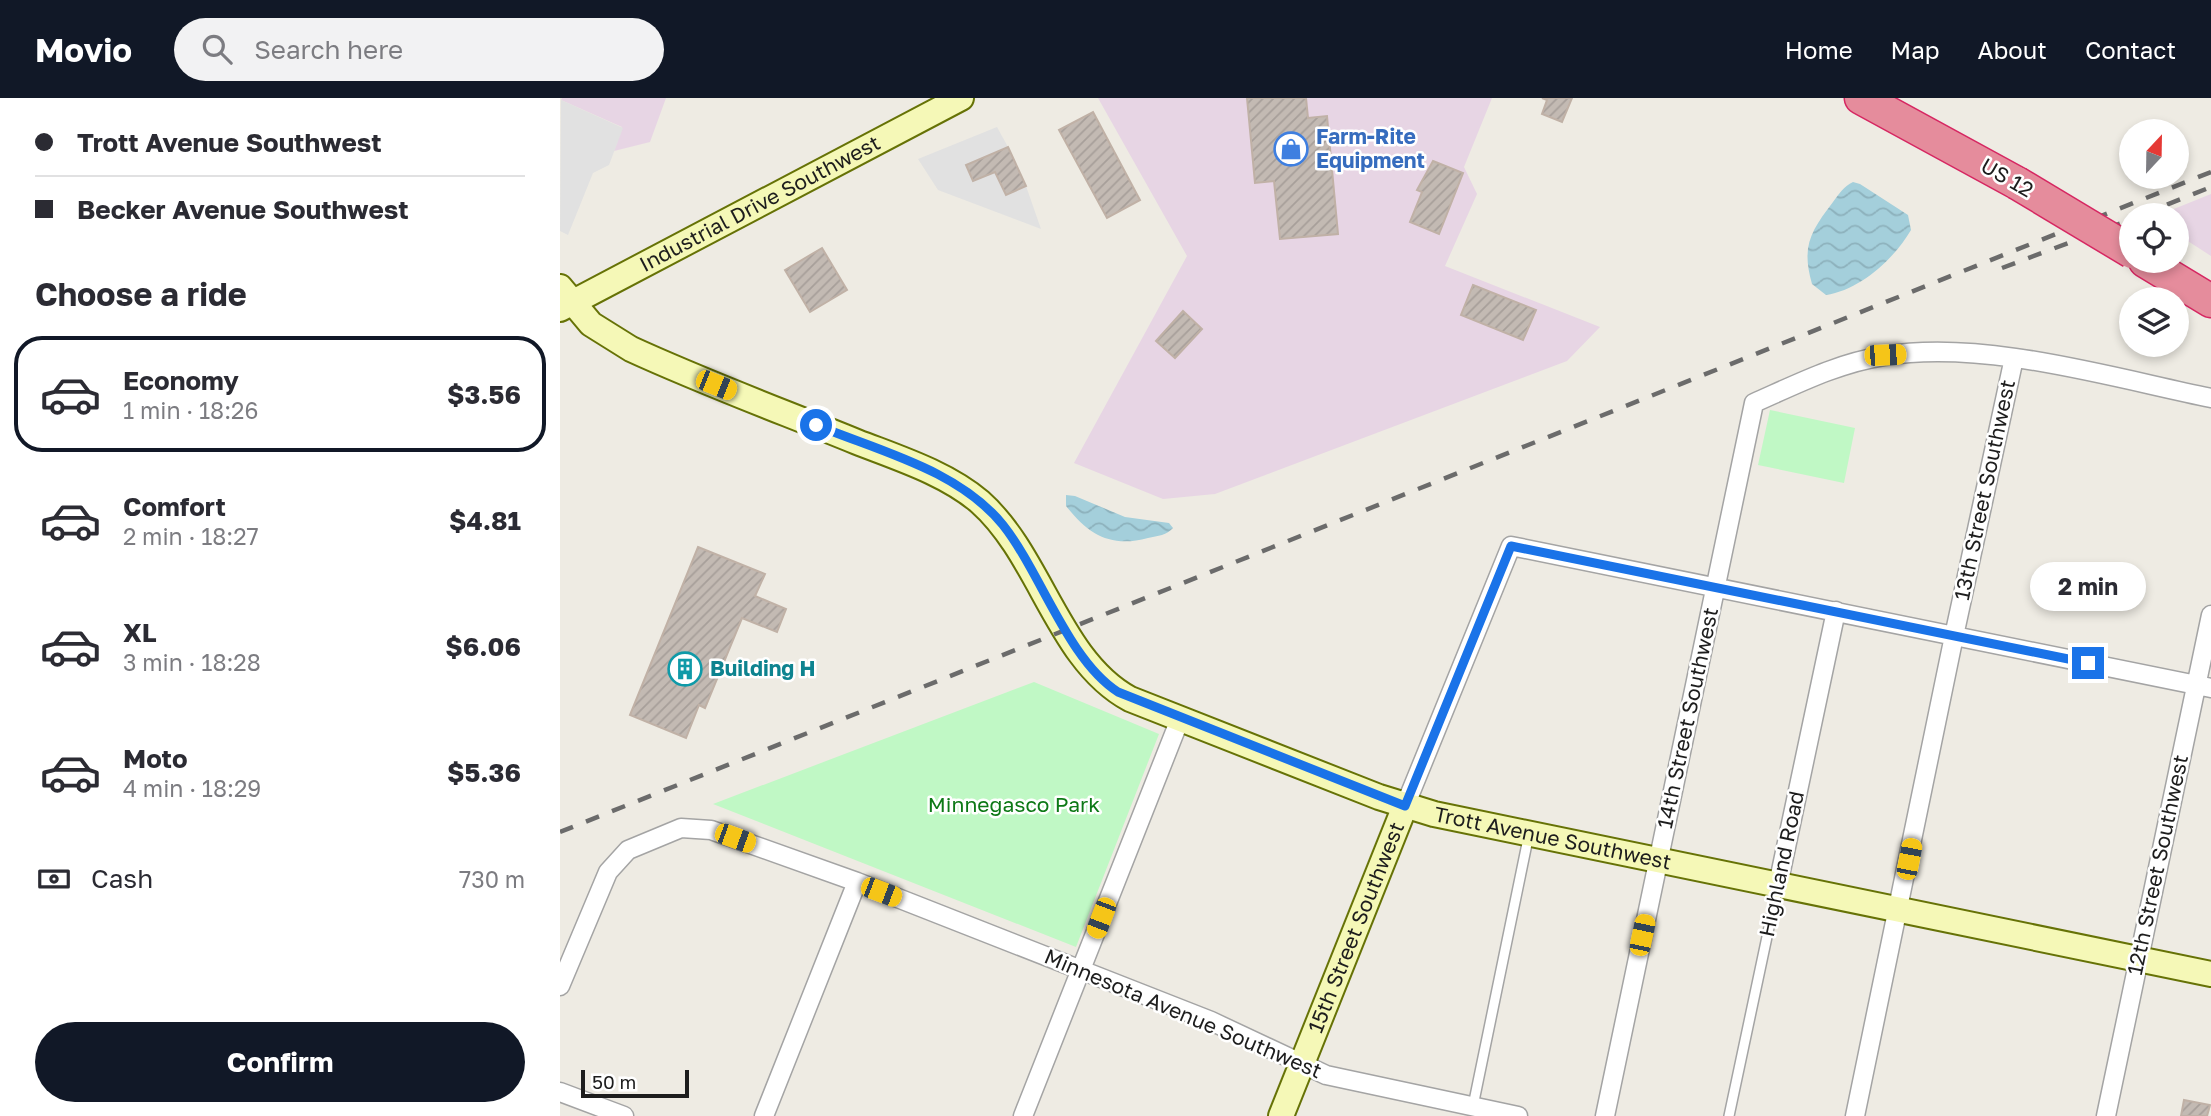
<!DOCTYPE html>
<meta charset="utf-8">
<style>
:root{--surface:#fff;--page:#f2f2f3;--text:#2b2b33;--muted:#7c7c81;--line:#e1e1e2;--accent:#111827}
body{margin:0;font-family:"Golos Text",sans-serif;background:var(--page);color:var(--text);height:100vh;display:flex;flex-direction:column;font-size:26px;white-space:nowrap}
*{box-sizing:border-box;margin:0}
p{font-size:23px;color:var(--muted)}
.icon{flex:none;width:38px;height:38px;fill:none;stroke:currentColor;stroke-width:2;stroke-linecap:round;stroke-linejoin:round}
.map{position:relative;flex:1;overflow:hidden}
.panel{display:flex;flex-direction:column;background:var(--surface);width:560px}
.panel>*{flex:none}
.guide{display:grid;align-content:center;height:154px;padding:0 35px;background:var(--surface)}
.needle{width:46px;rotate:22deg}
.controls{position:absolute;left:1559px;top:21px;display:grid;gap:14px}
.controls a{display:grid;place-items:center;width:70px;height:70px;border-radius:50%;background:var(--surface);box-shadow:0 4px 10px #0003;font-size:35px}
.scale{position:absolute;left:21px;bottom:18px;width:108px;box-sizing:border-box;padding-left:7px;border:4px solid #1d1d1d;border-top:0;font-size:19px;line-height:24px;white-space:nowrap;color:#1d1d1d;-webkit-text-stroke:5px #fff;paint-order:stroke}
.end{position:absolute;width:32px;height:32px;margin:-16px;border:9px solid #1a73e8;background:#fff;box-shadow:0 0 0 4px #fff}
.from{border-radius:50%}
.bubble{position:absolute;height:49px;border-radius:24px;background:var(--surface);box-shadow:0 4px 10px #0003;font-size:23px;font-weight:700;line-height:49px;text-align:center}
.car{position:absolute;width:21px;height:42px;margin:-21px -10px;border-radius:9px;box-shadow:0 0 5px 2px #0007;background:linear-gradient(#f5c518 24%,#345 0 40%,#f5c518 0 76%,#345 0 86%,#f5c518 0)}
.guide b{display:flex;align-items:center;gap:24px;height:66px;font-size:26px}
.guide b+b{border-top:2px solid var(--line)}
.guide i{width:18px;height:18px;background:var(--text)}
ul{padding:0;list-style:none}
li{display:flex;align-items:center;gap:21px;height:116px;margin:0 14px 10px;padding:0 21px;border:4px solid transparent;border-radius:28px}
li div{flex:1}
li b{display:block;font-size:26px}
li em{font-style:normal;font-weight:700}
li.current{border-color:var(--accent)}
li>.icon{width:63px;height:63px;stroke-width:1.5}
h2{padding:0 35px;font-size:32px;line-height:84px}
.pay{display:flex;align-items:center;gap:18px;height:77px;padding:0 35px;font-size:26px}
.pay p{margin-inline-start:auto}
.action{display:flex;gap:14px;margin-top:auto;padding:14px 35px}
.action a{flex:1;height:80px;border-radius:42px;background:var(--accent);color:#fff;font-size:28px;font-weight:700;line-height:80px;text-align:center}
header{display:flex;align-items:center;gap:42px;box-sizing:border-box;height:98px;padding:0 35px;background:var(--accent);color:#fff}
header strong{font-size:33px}
nav{display:flex;gap:38px;margin-inline-start:auto;font-size:24px}
.search{width:490px;height:63px;background:var(--page);display:flex;align-items:center;gap:18px;box-sizing:border-box;padding:0 24px;border-radius:38px;color:var(--muted);font-size:26px}
main{display:flex;flex:1;min-height:0}
.map>svg:first-child{display:block}
</style>
<header>
<strong>Movio</strong>
<div class="search"><svg class="icon" aria-label="search" viewBox="0 0 24 24"><circle cx="10" cy="10" r="6"/><path d="M15 15l6 6"/></svg>Search here</div>
<nav><a>Home</a><a>Map</a><a>About</a><a>Contact</a></nav>
</header>
<main>
<section class="panel">
<div class="guide">
<b><i class="from"></i>Trott Avenue Southwest</b>
<b><i></i>Becker Avenue Southwest</b>
</div>
<h2>Choose a ride</h2>
<ul>
<li class="current"><svg class="icon" aria-label="car" viewBox="0 0 24 24"><path d="M5 17H2v-5l4-1 3-4h7l3 4 3 1v5h-3M9 17h6M6 11h13"/><circle cx="7" cy="17" r="2"/><circle cx="17" cy="17" r="2"/></svg><div><b>Economy</b><p>1 min · 18:26</p></div><em>$3.56</em></li>
<li><svg class="icon" aria-label="car" viewBox="0 0 24 24"><path d="M5 17H2v-5l4-1 3-4h7l3 4 3 1v5h-3M9 17h6M6 11h13"/><circle cx="7" cy="17" r="2"/><circle cx="17" cy="17" r="2"/></svg><div><b>Comfort</b><p>2 min · 18:27</p></div><em>$4.81</em></li>
<li><svg class="icon" aria-label="car" viewBox="0 0 24 24"><path d="M5 17H2v-5l4-1 3-4h7l3 4 3 1v5h-3M9 17h6M6 11h13"/><circle cx="7" cy="17" r="2"/><circle cx="17" cy="17" r="2"/></svg><div><b>XL</b><p>3 min · 18:28</p></div><em>$6.06</em></li>
<li><svg class="icon" aria-label="car" viewBox="0 0 24 24"><path d="M5 17H2v-5l4-1 3-4h7l3 4 3 1v5h-3M9 17h6M6 11h13"/><circle cx="7" cy="17" r="2"/><circle cx="17" cy="17" r="2"/></svg><div><b>Moto</b><p>4 min · 18:29</p></div><em>$5.36</em></li>
</ul>
<div class="pay"><svg class="icon" aria-label="cash" viewBox="0 0 24 24"><path d="M3 7h18v10H3z"/><circle cx="12" cy="12" r="2"/></svg>Cash<p>730 m</p></div>
<div class="action"><a>Confirm</a></div>
</section>
<div class="map">
<svg width="1651" height="1018" viewBox="0 0 1651 1018">
<defs>
<pattern id="water-waves" width="16" height="10" patternUnits="userSpaceOnUse" patternTransform="scale(1.75)"><rect width="16" height="10" fill="#a4cfdb"/><path d="M0 5q4-4 8 0t8 0" fill="none" stroke="#8db1bc"/></pattern>
<pattern id="building-hatch" width="6" height="6" patternUnits="userSpaceOnUse" patternTransform="scale(1.75)"><rect width="6" height="6" fill="#c3bab3"/><path d="M-1 1l2-2M0 6l6-6M5 7l2-2" fill="none" stroke="#a79f9a"/></pattern>
</defs>
<rect width="100%" height="100%" fill="#eeebe3"/>
<path fill="#e7d5e4" d="M2,0H106L90,44L54,53L62,29L1,2Z
M538,0H932L904,69L917,96L885,168L1040,229L1007,263L655,396L603,401L514,365L627,158Z
M1651,96V158L1617,136V117H1599Z"/>
<path fill="#c0f8c5" d="M1210,312L1295,330L1284,385L1198,367Z
M474,584L599,636L516,849L153,706Z"/>
<path fill="#e1e1e1" d="M1,2L63,30L49,67L33,75L8,137L0,133Z
M437,29L448,49L406,68L413,83L435,74L446,97L466,88L481,131L378,92L358,61Z"/>
<path fill="url(#water-waves)" d="M1293,84L1300,86L1348,117L1351,132C1334,161 1300,192 1266,197L1252,186C1241,148 1251,133 1273,104C1279,96 1284,88 1293,84Z
M506,397L515,398L565,419L609,425L613,430C607,437 598,438 588,440C551,450 529,437 506,408Z"/>
<path fill="url(#building-hatch)" stroke="#c0b1a6" stroke-width="2" d="M687,0H746L748,20L767,18L778,136L720,141L714,83L695,85Z
M982,0H1012L1002,24L982,16L987,2Z
M533,14L580,102L547,120L499,32Z
M448,49L466,88L446,97L435,74L413,83L406,67Z
M873,63L903,75L879,136L850,124L862,94L857,92Z
M262,150L287,192L250,214L225,172Z
M913,187L976,212L963,242L901,217Z
M623,213L642,231L615,260L596,243Z
M138,449L205,476L195,498L226,511L217,534L182,520L145,610L139,607L126,640L70,617Z
M1624,1002L1650,1007L1647,1018H1621Z"/>
<g fill="none" stroke-linecap="round" stroke-linejoin="round">
<defs>
<path id="lane" d="M913,1008L969,736
M1169,1018L1218,787"/>
<path id="street" d="M845,708L951,448L1651,590
M1218,787L1276,513
M0,888L48,774L68,752L121,730L151,732L297,784L651,923L766,977L958,1018
M0,994L64,1018
M204,1018L297,784
M463,1018L620,621
M1045,1018L1194,305C1237,286 1278,265 1324,258C1424,241 1553,280 1651,300
M1295,1018L1394,538L1454,260
M1546,1018L1651,517"/>
<g id="secondary">
<path id="s1" d="M0,189L31,226L71,251C145,285 221,313 297,344C338,360 386,375 420,404C481,458 498,562 570,601L819,699L874,716L1651,876"/>
<path id="s2" d="M0,211L401,0"/>
<path id="s3" d="M721,1018L845,708"/>
</g>
<path id="highway" d="M1301,0L1457,85
M1585,163L1651,203"/>
</defs>
<use href="#lane" stroke="#a4a4a4" stroke-width="12"/>
<use href="#street" stroke="#a4a4a4" stroke-width="21"/>
<use href="#secondary" stroke="#667206" stroke-width="28"/>
<use href="#highway" stroke="#d62762" stroke-width="35"/>
<use href="#lane" stroke="#fff" stroke-width="9"/>
<use href="#street" stroke="#fff" stroke-width="18"/>
<use href="#secondary" stroke="#f5f8b7" stroke-width="24"/>
<use href="#highway" stroke="#e58c9c" stroke-width="32"/>
<path stroke="#6b6b6b" stroke-width="4.5" stroke-dasharray="14 14" stroke-linecap="butt" d="M1581,117L1651,89
M1442,170L1572,121
M0,734L1651,74"/>
<defs>
<path id="highway-bridge" d="M1457,85L1572,154"/>
</defs>
<use href="#highway-bridge" stroke="#d62762" stroke-width="35" stroke-linecap="butt"/>
<use href="#highway-bridge" stroke="#e58c9c" stroke-width="32"/>
</g>
<g fill="none" stroke-linecap="round" stroke-linejoin="round">
<path stroke="#1a73e8" stroke-width="9" d="M256,327C319,353 399,372 443,427C481,475 508,562 558,594L845,708L951,448L1528,565"/>
</g>
<defs>
<symbol id="shop-ring" viewBox="-11 -11 22 22"><circle r="9.5" fill="#fff" stroke="#3f7fe0" stroke-width="1.5"/><path d="M-5-2.5h2.3a2.7 3.5 0 0 1 5.4 0H5L5.5 6h-11ZM-1.5-2.5h3a1.5 2.3 0 0 0-3 0Z" fill="#3f7fe0"/></symbol>
<symbol id="building-ring" viewBox="-11 -11 22 22"><circle r="9.5" fill="#fff" stroke="#0f9aa8" stroke-width="1.5"/><path d="M-4-6H4V6H1V3H-1V6H-4ZM-2.5-4.3h1.7v1.8h-1.7ZM.8-4.3h1.7v1.8H.8ZM-2.5-1h1.7V.8h-1.7ZM.8-1h1.7V.8H.8Z" fill="#0f9aa8"/></symbol>
</defs>
<g fill-rule="evenodd">
<use href="#shop-ring" x="712" y="32" width="38" height="38"/>
<use href="#building-ring" x="106" y="552" width="38" height="38"/>
</g>
<g text-anchor="middle" stroke-width="5" stroke-linejoin="round" paint-order="stroke">
<g font-size="21" font-weight="bold" fill="#366cbe" stroke="#fff" text-anchor="start">
<text x="756" y="46">Farm-Rite<tspan x="756" dy="24">Equipment</tspan></text>
</g>
<g font-size="21" fill="#1d1d1d" stroke="#fff">
<text transform="translate(1447 80) rotate(30)" y="7">US 12</text>
<text dy="7" stroke="none"><textPath href="#s2" startOffset="226">Industrial Drive Southwest</textPath></text>
<text transform="translate(1425 392) rotate(-78)" y="7">13th Street Southwest</text>
<text transform="translate(1128 620) rotate(-78)" y="7">14th Street Southwest</text>
<text dy="7" stroke="none"><textPath href="#s1" startOffset="1174">Trott Avenue Southwest</textPath></text>
<text transform="translate(1222 766) rotate(-78)" y="7">Highland Road</text>
<text transform="translate(1598 767) rotate(-78)" y="7">12th Street Southwest</text>
<text dy="7" stroke="none"><textPath href="#s3" startOffset="203">15th Street Southwest</textPath></text>
<text transform="translate(623 916) rotate(23)" y="7">Minnesota Avenue Southwest</text>
</g>
<g font-size="21" font-weight="bold" fill="#0d838f" stroke="#fff" text-anchor="start">
<text x="150" y="578">Building H</text>
</g>
<g font-size="21" fill="#0d7916" stroke="#fff">
<text x="454" y="714">Minnegasco Park</text>
</g>
</g>
</svg>
<div class="controls">
<a><svg class="needle" viewBox="-14 -14 28 28"><path d="M0-13l5 13h-10z" fill="#e53935"/><path d="M0 13l5-13h-10z" fill="#7c7c81"/></svg></a>
<a><svg class="icon" aria-label="locate" viewBox="0 0 24 24"><circle cx="12" cy="12" r="6"/><path d="M12 2v4M12 18v4M2 12h4M18 12h4"/></svg></a>
<a><svg class="icon" aria-label="layers" viewBox="0 0 24 24"><path d="M12 4l9 5-9 5-9-5zM3 14l9 5 9-5"/></svg></a>
</div>
<div class="scale">50 m</div>
<i class="end from" style="left:256px;top:327px"></i>
<i class="end" style="left:1528px;top:565px"></i>
<div class="bubble" style="left:1470px;top:464px;width:116px">2 min</div>
<i class="car" style="left:1325px;top:257px;rotate:88deg"></i>
<i class="car" style="left:156px;top:287px;rotate:112deg"></i>
<i class="car" style="left:175px;top:740px;rotate:110deg"></i>
<i class="car" style="left:1349px;top:761px;rotate:11deg"></i>
<i class="car" style="left:321px;top:794px;rotate:111deg"></i>
<i class="car" style="left:541px;top:820px;rotate:201deg"></i>
<i class="car" style="left:1082px;top:837px;rotate:12deg"></i>
</div>
</main>
